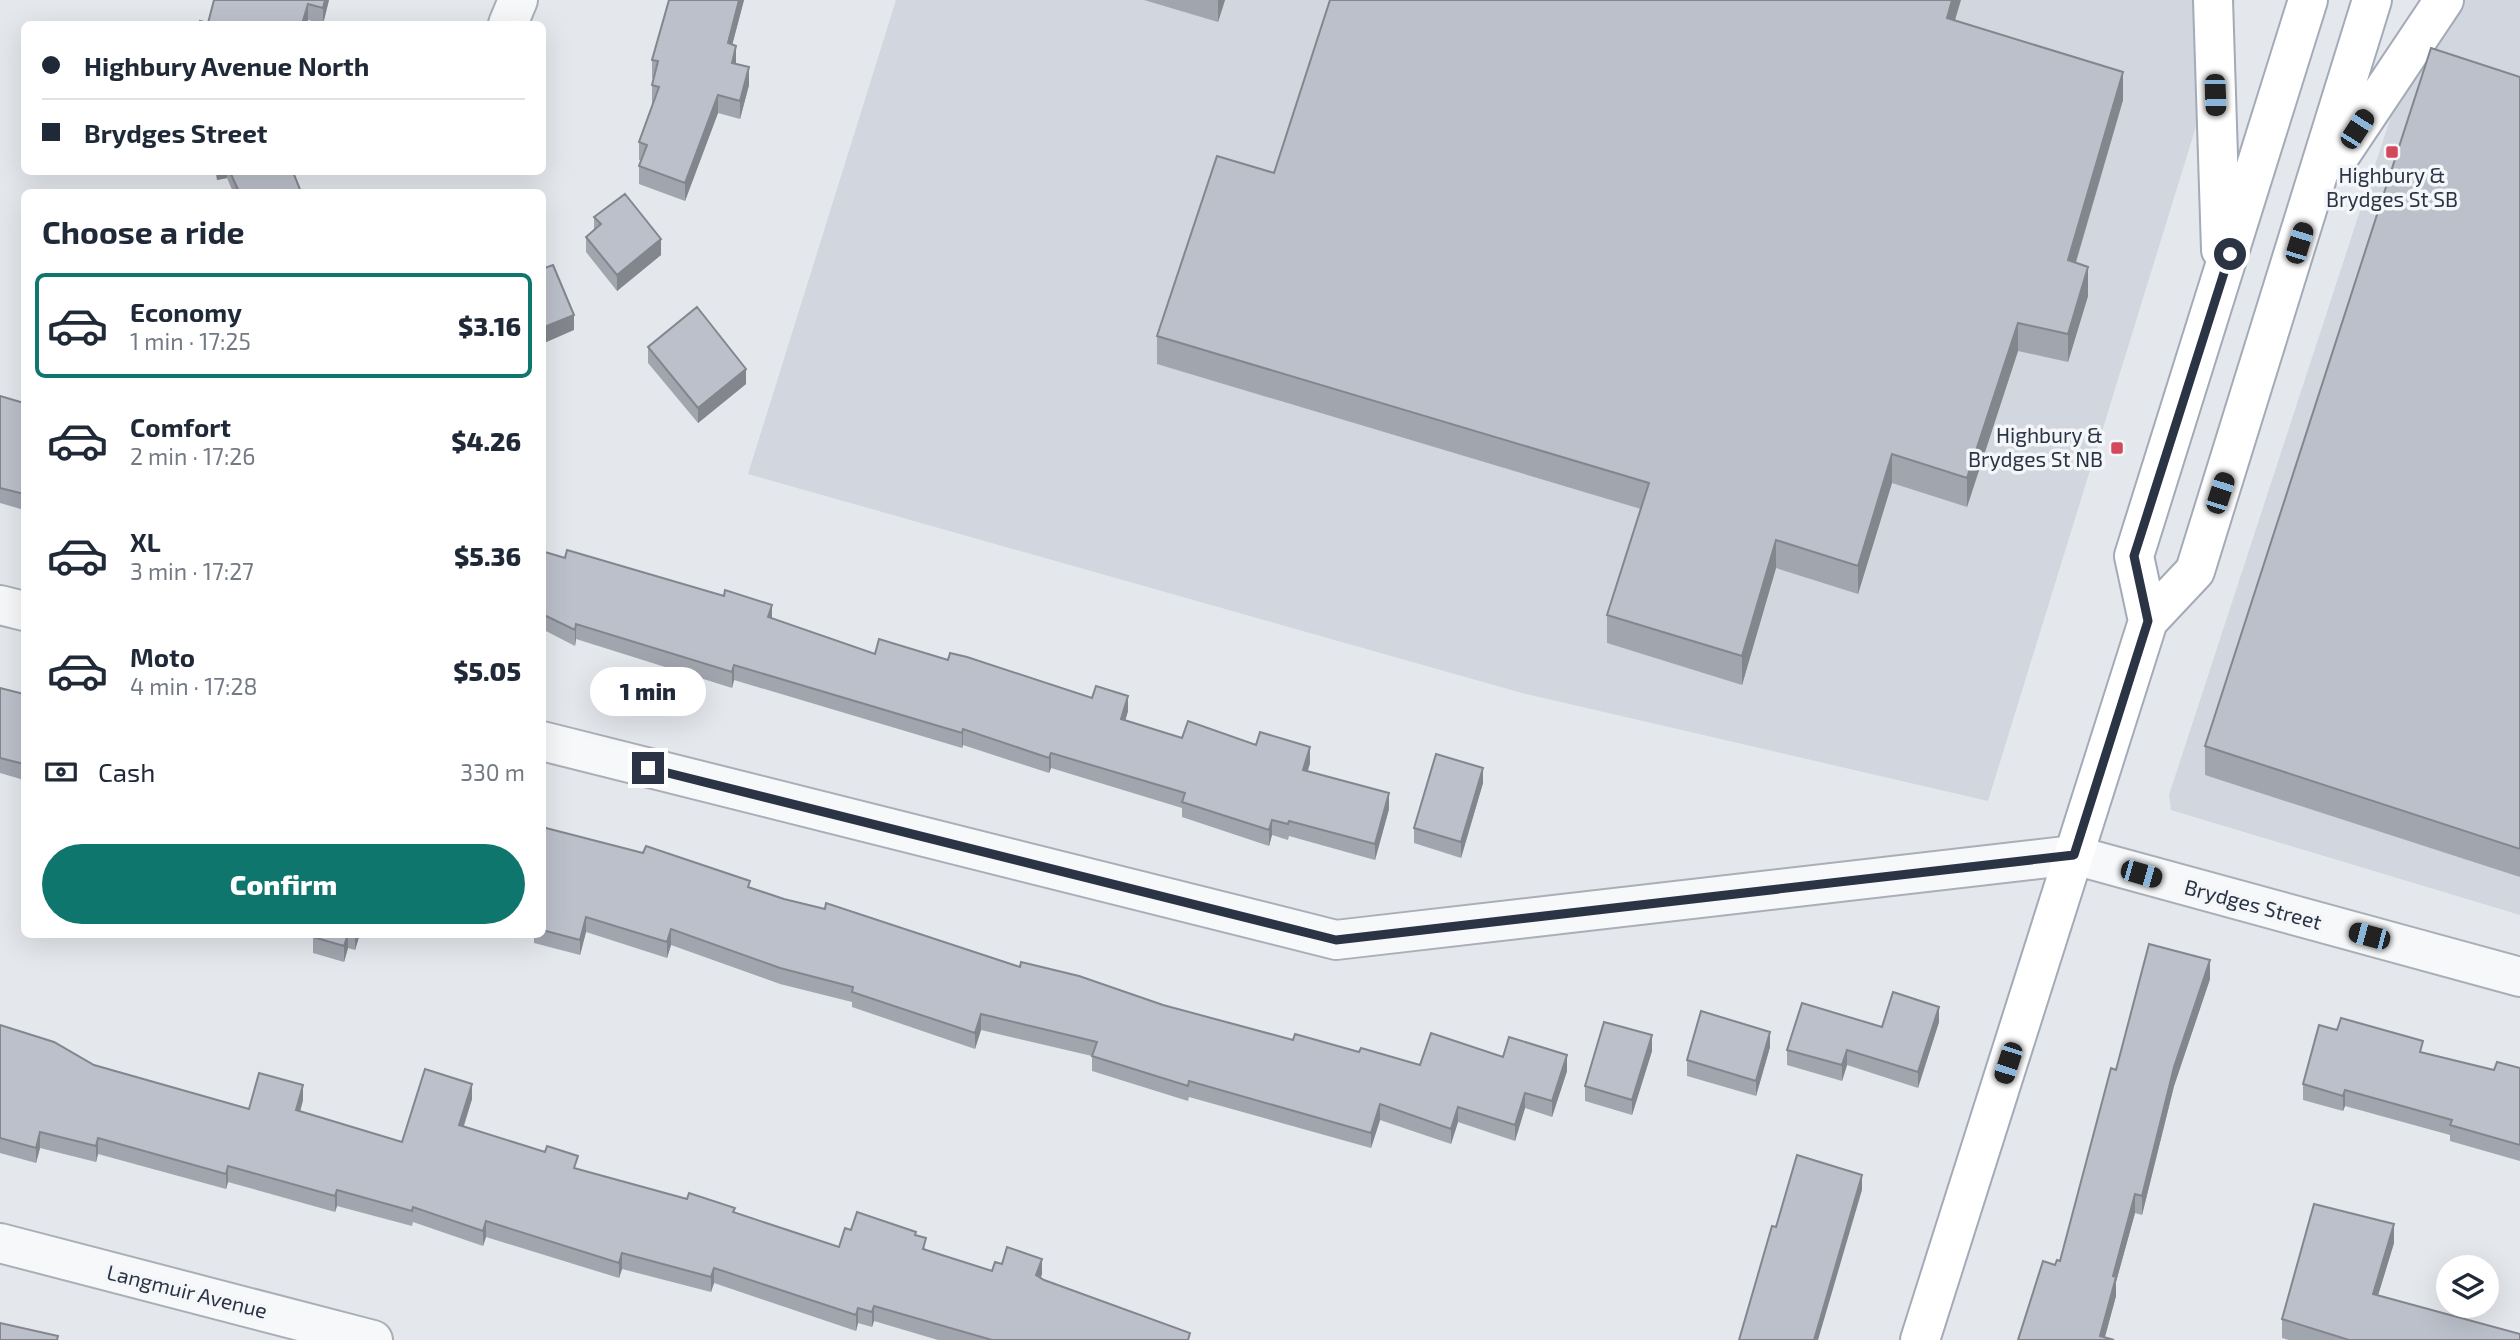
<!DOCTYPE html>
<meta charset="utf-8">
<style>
:root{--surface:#fff;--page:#f2f2f3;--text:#1f2937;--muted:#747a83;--line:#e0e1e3;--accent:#0f766e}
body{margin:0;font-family:"Exo 2",sans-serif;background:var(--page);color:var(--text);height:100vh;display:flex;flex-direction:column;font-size:26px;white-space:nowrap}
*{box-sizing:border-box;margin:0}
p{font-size:23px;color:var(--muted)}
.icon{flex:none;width:38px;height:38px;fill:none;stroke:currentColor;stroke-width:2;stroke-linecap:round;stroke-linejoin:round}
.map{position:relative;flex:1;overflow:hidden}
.side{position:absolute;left:21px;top:189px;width:525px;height:749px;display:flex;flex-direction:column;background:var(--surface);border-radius:10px;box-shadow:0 7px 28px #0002}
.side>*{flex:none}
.guide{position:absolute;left:21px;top:21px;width:525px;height:154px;border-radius:10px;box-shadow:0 7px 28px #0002;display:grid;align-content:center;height:154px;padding:0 21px;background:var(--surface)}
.buttons{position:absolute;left:2436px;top:1255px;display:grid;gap:14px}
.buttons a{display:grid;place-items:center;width:63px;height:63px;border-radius:50%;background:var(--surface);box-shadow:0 7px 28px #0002;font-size:35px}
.end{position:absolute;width:32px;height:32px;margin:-16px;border:9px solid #2b3445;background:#fff;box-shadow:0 0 0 4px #fff}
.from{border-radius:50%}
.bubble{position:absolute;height:49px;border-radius:24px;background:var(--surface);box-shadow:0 7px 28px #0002;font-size:23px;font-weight:800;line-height:49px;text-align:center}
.car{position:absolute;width:21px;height:42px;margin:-21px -10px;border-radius:9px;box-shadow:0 0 5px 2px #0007;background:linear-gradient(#222 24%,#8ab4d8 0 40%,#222 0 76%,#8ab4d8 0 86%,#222 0)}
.guide b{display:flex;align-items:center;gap:24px;height:66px;font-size:26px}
.guide b+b{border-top:2px solid var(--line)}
.guide i{width:18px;height:18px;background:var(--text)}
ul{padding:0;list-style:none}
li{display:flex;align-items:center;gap:21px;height:105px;margin:0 14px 10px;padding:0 7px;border:4px solid transparent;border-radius:10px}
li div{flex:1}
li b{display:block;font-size:26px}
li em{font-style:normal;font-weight:800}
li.selected{border-color:var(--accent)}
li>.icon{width:63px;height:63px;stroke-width:1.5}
h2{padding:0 21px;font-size:32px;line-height:84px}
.pay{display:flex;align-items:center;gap:18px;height:77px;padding:0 21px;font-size:26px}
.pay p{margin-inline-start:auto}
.button{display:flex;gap:14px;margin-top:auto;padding:14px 21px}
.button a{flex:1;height:80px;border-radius:42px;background:var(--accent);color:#fff;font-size:28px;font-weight:800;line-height:80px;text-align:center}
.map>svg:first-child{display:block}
</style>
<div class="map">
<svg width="2520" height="1340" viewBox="0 0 2520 1340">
<rect width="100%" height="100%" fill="#e4e7ec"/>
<path fill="#d2d6de" d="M896,0H2235L1988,801L1522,693L748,474Z
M2429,0H2520V915L2171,810L2169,795Z"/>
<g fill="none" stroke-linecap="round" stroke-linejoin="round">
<defs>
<path id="minor" d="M508,24L518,0
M0,605L24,611
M542,741L1336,940L2074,855L2520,977
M0,1243L373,1340"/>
<path id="major" d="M2213,0L2221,250
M2337,160L2444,0
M2148,621L2134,556L2308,0
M1920,1340L2148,621L2195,571L2372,0"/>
</defs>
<use href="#minor" stroke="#a9aeb7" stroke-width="42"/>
<use href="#major" stroke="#a3abb8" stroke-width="42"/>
<use href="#minor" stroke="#f7f8fa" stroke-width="38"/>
<use href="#major" stroke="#fff" stroke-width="38"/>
</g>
<path fill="#a1a5ae" d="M214,0H329L323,24L308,20L306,24H199L208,23Z
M744,0L732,45L736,64L749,85L740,119L718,113L685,201L639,184V166L641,161L639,160V142L653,103H652V85L653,78H652V60Z
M1144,0H1225L1218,22Z
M1955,21L2123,100L2076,263L2088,296L2068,362L2018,351L1967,507L1892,483L1858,594L1776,568L1742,685L1607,643V615L1641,509L1157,364V336L1274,173Z
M2520,77V877L2205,775V746Z
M215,172H293L301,192H233L227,178L217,180Z
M594,217L661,255L617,291L586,252V237L594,229Z
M648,347L746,384L698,423L648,363Z
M0,396L24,403V510L0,503Z
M542,551L772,618L875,654L948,660L1128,711L1125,721L1182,738L1310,763L1308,771L1389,809L1375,860L1289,836L1288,840L1272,835L1269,846L1182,817V808L1051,768L1049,773L963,745L962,748L734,680L732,688L576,639L575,646L542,629Z
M0,688L24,694V780L0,773Z
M1483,783L1461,858L1414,843V828Z
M542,827L750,888L784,899L1020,967L1293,1040L1420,1065L1503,1057L1567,1071L1552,1117L1525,1108L1515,1141L1458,1122L1451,1144L1380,1120L1371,1148L1189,1097L1188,1101L1092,1071V1056L981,1030L975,1049L852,1007V1002L780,984L671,945L667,958L586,932L580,955L534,943V934H542Z
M310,934H360L355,950L348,948L344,962L313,953V938L310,937Z
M2210,979L2174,1086L2142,1215L2135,1213L2116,1282V1296L2105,1337L2018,1340L2055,1265L2060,1261L2116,1070Z
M1939,1022L1918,1088L1847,1065L1842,1081L1787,1065V1050Z
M0,1025L94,1065L249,1109L303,1100L300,1112L402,1142L472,1099L464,1126L578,1169L735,1213L839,1247L851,1230L916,1235L926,1250L992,1271L1042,1274L1041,1277L1044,1280L1190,1340H938L874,1321L872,1327L858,1323L856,1331L714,1283L711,1292L622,1269L619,1278L486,1237L483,1246L413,1222L412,1226L337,1206L335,1212L228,1182L226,1189L98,1154L96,1162L40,1148L36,1163L0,1153Z
M1770,1047L1756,1096L1687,1076V1060Z
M1652,1051L1632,1115L1585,1101V1086Z
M2423,1052L2494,1070L2520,1068V1161L2450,1141V1135L2345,1106L2343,1111L2303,1100V1084Z
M2394,1243L2378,1295L2520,1340H2289L2282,1338V1319Z"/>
<path fill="#83868d" d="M325,0H329L323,24V8Z
M739,0H744L728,61V43Z
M1218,0H1225L1218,22Z
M1952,0H1961L1947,47V18Z
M308,4V20L306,24H302Z
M736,46V63L732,81V63Z
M749,67V85L740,119V101Z
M2123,72V100L2068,288V260Z
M718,95V113L685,201V183Z
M217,172H227V178L217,180Z
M661,239V255L617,291V275Z
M2088,267V296L2068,362V334Z
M574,315V330L542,344V328Z
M2018,323V351L1967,507V478Z
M746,369V384L698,423V408Z
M1892,454V483L1858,594V566Z
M1776,540V568L1742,685V656Z
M772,605V620L768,617Z
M576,624V639L575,646V630Z
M734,665V680L732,688V672Z
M1128,696V711L1121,735V719Z
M963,729V745L962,748V733Z
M1310,747V763L1303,785V770Z
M1051,753V768L1049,773V758Z
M1483,768V783L1461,858V842Z
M1389,793V809L1375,860V844Z
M1272,820V835L1269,846V830Z
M586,917V932L580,955V940Z
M671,929V945L667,958V942Z
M348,934V948L344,962V946Z
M360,934L355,950V935Z
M2210,960V979L2174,1086L2142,1215V1196L2174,1067Z
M1939,1007V1022L1918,1088V1072Z
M981,1014V1030L975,1049V1033Z
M1770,1032V1047L1756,1096V1081Z
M1652,1035V1051L1632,1115V1100Z
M1847,1050V1065L1842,1081V1065Z
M1567,1055V1071L1552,1117V1101Z
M472,1084V1099L459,1140V1125Z
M303,1085V1100L296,1126V1110Z
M2345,1090V1106L2343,1111V1096Z
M1525,1093V1108L1515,1141V1125Z
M1380,1104V1120L1371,1148V1133Z
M1458,1107V1122L1451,1144V1129Z
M40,1132V1148L36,1163V1148Z
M98,1138V1154L96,1162V1146Z
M228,1166V1182L226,1189V1174Z
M1862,1175V1190L1818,1340H1814Z
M337,1190V1206L335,1212V1196Z
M2135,1194V1213L2116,1282V1296L2104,1340L2100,1336L2113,1276Z
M486,1221V1237L483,1246V1231Z
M2394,1224V1243L2373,1312V1294Z
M622,1253V1269L619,1278V1263Z
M1042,1259V1274L1036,1290V1275Z
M714,1268V1283L711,1292V1277Z
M874,1306V1321L872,1327V1312Z
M858,1308V1323L856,1331V1315Z"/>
<path fill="#bbc0ca" stroke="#83868d" stroke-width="2" d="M214,0H325L323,8L308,4L302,24H199L200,21L208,23Z
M669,0H739L728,43L736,46L732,63L749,67L740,101L718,95L685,183L639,166L647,145L639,142L659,87L652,85L658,61L652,60Z
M1330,0H1952L1947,18L2123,72L2068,260L2088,267L2068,334L2018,323L1967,478L1892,454L1858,566L1776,540L1742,656L1607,615L1649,483L1157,336L1217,156L1274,173Z
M2431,48L2520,77V849L2205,746Z
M230,172H293L301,192H239Z
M625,194L661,239L617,275L586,237L601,224L594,217Z
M553,265L574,315L542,328V269Z
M697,307L746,369L698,408L648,347Z
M0,396L24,403V494L0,488Z
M567,550L724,596L725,590L772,605L768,617L875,654L879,639L948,660L950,653L967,657L1092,698L1096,686L1128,696L1121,719L1182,738L1188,721L1256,745L1260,732L1310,747L1303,770L1389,793L1375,844L1289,821L1288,824L1272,820L1269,830L1182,802L1185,793L1051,753L1049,758L963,729L962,733L734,665L732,672L576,624L575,630L542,614V551L565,558Z
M0,688L24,694V764L0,758Z
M1436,754L1483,768L1461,842L1414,828Z
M542,827L643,853L646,846L750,881L748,887L784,899L825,909L826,903L1020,967L1021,962L1079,976L1163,1005L1293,1040L1295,1034L1359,1052L1361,1048L1420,1065L1431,1033L1503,1057L1509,1037L1567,1055L1552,1101L1525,1093L1515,1125L1458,1107L1451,1129L1380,1104L1371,1133L1189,1081L1188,1086L1092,1056L1097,1042L981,1014L975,1033L852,992L853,987L780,968L671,929L667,942L586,917L580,940L542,930Z
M313,934H348L344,946L313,937Z
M2149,944L2210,960L2174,1067L2142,1196L2135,1194L2113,1276L2116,1277L2100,1336L2114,1340H2018L2043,1261L2055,1265L2057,1260L2060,1261L2111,1068L2116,1070Z
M1893,992L1939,1007L1918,1072L1847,1050L1842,1065L1787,1050L1802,1003L1882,1027Z
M1701,1011L1770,1032L1756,1081L1687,1060Z
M2341,1018L2423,1041L2420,1052L2494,1070L2497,1062L2520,1068V1145L2450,1125L2452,1120L2345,1090L2343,1096L2303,1084L2319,1025L2337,1030Z
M1604,1022L1652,1035L1632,1100L1585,1086Z
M0,1025L54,1042L94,1065L249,1109L259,1073L303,1085L296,1110L402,1142L425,1069L472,1084L459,1125L545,1152L547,1146L578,1156L574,1168L687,1199L689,1193L735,1208L733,1212L839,1247L845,1228L851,1230L857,1212L916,1232L915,1235L926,1238L923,1249L992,1271L995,1262L1002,1264L1007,1247L1042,1259L1036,1275L1044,1280L1190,1333L1188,1340H992L874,1306L872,1312L858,1308L856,1315L714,1268L711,1277L622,1253L619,1263L486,1221L483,1231L413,1207L412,1211L337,1190L335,1196L228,1166L226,1174L98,1138L96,1146L40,1132L36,1148L0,1138Z
M1797,1155L1862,1175L1814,1340H1739L1772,1226L1776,1227Z
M2314,1204L2394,1224L2373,1294L2520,1334V1340H2349L2282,1319Z
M0,1323L58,1336L57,1340H0Z"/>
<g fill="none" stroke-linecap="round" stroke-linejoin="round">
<path stroke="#2b3445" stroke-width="9" d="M648,768L1336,940L2074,855L2148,621L2134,556L2230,254"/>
</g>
<g fill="#d1495b" stroke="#f4f6f9" stroke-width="2.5">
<rect x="2385" y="145" width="14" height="14" rx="3.5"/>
<rect x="2110" y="441" width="14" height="14" rx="3.5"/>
</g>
<g text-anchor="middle" stroke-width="7" stroke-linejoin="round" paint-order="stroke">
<g font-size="21" fill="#2b3445" stroke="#f4f6f9">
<text x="2392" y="183">Highbury &amp;<tspan x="2392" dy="24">Brydges St SB</tspan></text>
<text x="2103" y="443" text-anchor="end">Highbury &amp;<tspan x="2103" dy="24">Brydges St NB</tspan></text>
</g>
<g font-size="21" fill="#2b3445" stroke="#f4f6f9">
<text transform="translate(2253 905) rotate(15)" y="7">Brydges Street</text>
<text transform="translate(187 1292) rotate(14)" y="7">Langmuir Avenue</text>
</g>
</g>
</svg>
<div class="buttons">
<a><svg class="icon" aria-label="layers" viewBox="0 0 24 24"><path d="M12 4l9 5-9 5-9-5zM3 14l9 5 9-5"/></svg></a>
</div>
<i class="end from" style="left:2230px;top:254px"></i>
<i class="end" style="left:648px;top:768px"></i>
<div class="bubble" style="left:590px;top:667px;width:116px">1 min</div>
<i class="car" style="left:2215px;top:95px;rotate:178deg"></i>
<i class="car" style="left:2357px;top:129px;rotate:33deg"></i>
<i class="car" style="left:2299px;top:243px;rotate:17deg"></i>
<i class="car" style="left:2220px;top:493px;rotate:18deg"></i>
<i class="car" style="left:2141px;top:874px;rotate:106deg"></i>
<i class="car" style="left:2369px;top:936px;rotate:285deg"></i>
<i class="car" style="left:2008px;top:1063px;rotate:198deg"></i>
<div class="guide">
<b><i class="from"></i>Highbury Avenue North</b>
<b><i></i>Brydges Street</b>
</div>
<section class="side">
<h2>Choose a ride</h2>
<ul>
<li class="selected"><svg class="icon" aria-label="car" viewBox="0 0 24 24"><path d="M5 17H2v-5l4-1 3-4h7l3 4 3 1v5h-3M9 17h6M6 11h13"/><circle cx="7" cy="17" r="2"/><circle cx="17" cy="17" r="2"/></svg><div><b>Economy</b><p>1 min · 17:25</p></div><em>$3.16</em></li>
<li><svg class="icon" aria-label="car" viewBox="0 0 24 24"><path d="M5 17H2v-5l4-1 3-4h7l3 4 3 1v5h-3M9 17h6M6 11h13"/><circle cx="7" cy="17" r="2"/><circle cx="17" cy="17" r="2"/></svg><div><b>Comfort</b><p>2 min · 17:26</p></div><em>$4.26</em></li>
<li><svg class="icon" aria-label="car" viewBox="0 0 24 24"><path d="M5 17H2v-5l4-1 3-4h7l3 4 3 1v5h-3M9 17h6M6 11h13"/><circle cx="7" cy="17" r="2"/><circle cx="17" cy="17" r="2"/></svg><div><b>XL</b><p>3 min · 17:27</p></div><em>$5.36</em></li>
<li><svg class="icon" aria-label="car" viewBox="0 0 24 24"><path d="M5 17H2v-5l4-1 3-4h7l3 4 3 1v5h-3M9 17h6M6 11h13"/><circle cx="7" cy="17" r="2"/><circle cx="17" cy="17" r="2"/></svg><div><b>Moto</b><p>4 min · 17:28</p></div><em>$5.05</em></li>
</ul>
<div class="pay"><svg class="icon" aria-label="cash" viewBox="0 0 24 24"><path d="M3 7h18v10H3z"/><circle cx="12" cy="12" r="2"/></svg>Cash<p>330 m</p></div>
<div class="button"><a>Confirm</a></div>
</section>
</div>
